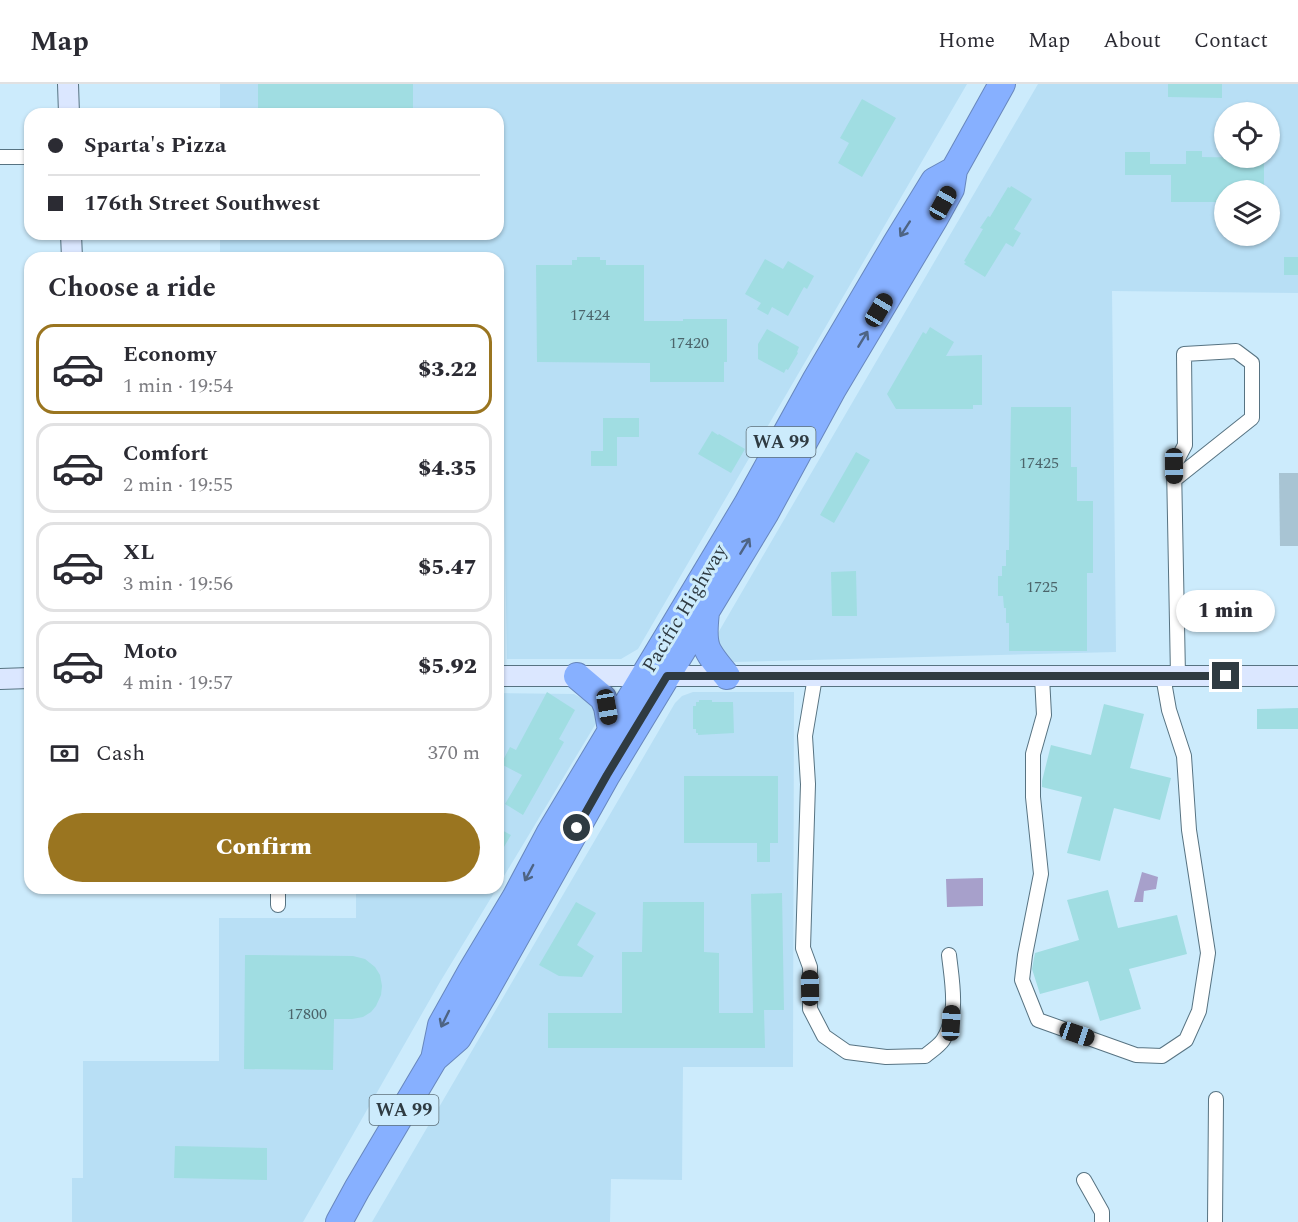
<!DOCTYPE html>
<meta charset="utf-8">
<style>
:root{--surface:#fff;--page:#f7f7f7;--text:#2b2b33;--muted:#7c7c81;--line:#e1e1e2;--accent:#9a7520}
body{margin:0;font-family:Spectral,serif;background:var(--page);color:var(--text);height:100vh;display:flex;flex-direction:column;font-size:22px;white-space:nowrap}
*{box-sizing:border-box;margin:0}
p{font-size:20px;color:var(--muted)}
.icon{flex:none;width:33px;height:33px;fill:none;stroke:currentColor;stroke-width:2;stroke-linecap:round;stroke-linejoin:round}
.map{position:relative;flex:1;overflow:hidden}
.details{position:absolute;left:24px;top:168px;width:480px;height:642px;display:flex;flex-direction:column;background:var(--surface);border-radius:18px;box-shadow:0 2px 4px #0004}
.details>*{flex:none}
.banner{position:absolute;left:24px;top:24px;width:480px;height:132px;border-radius:18px;box-shadow:0 2px 4px #0004;display:grid;align-content:center;height:132px;padding:0 24px;background:var(--surface)}
.tools{position:absolute;left:1214px;top:18px;display:grid;gap:12px}
.tools a{display:grid;place-items:center;width:66px;height:66px;border-radius:50%;background:var(--surface);box-shadow:0 2px 4px #0004;font-size:30px}
.end{position:absolute;width:27px;height:27px;margin:-14px;border:8px solid #2f3b42;background:#fff;box-shadow:0 0 0 3px #fff}
.from{border-radius:50%}
.bubble{position:absolute;height:42px;border-radius:21px;background:var(--surface);box-shadow:0 2px 4px #0004;font-size:20px;font-weight:800;line-height:42px;text-align:center}
.car{position:absolute;width:18px;height:36px;margin:-18px -9px;border-radius:8px;box-shadow:0 0 4px 2px #0007;background:linear-gradient(#222 24%,#8ab4d8 0 40%,#222 0 76%,#8ab4d8 0 86%,#222 0)}
.banner b{display:flex;align-items:center;gap:21px;height:57px;font-size:22px}
.banner b+b{border-top:2px solid var(--line)}
.banner i{width:15px;height:15px;background:var(--text)}
ul{padding:0;list-style:none}
li{display:flex;align-items:center;gap:18px;height:90px;margin:0 12px 9px;padding:0 12px;border:3px solid var(--line);border-radius:18px}
li div{flex:1}
li b{display:block;font-size:22px}
li em{font-style:normal;font-weight:800}
li.active{border-color:var(--accent)}
li>.icon{width:54px;height:54px;stroke-width:1.5}
h2{padding:0 24px;font-size:27px;line-height:72px}
.pay{display:flex;align-items:center;gap:15px;height:66px;padding:0 24px;font-size:22px}
.pay p{margin-inline-start:auto}
.action{display:flex;gap:12px;margin-top:auto;padding:12px 24px}
.action a{flex:1;height:69px;border-radius:36px;background:var(--accent);color:#fff;font-size:24px;font-weight:800;line-height:69px;text-align:center}
header{display:flex;align-items:center;gap:36px;box-sizing:border-box;height:84px;padding:0 30px;background:var(--surface);border-bottom:2px solid var(--line)}
header strong{font-size:28px}
nav{display:flex;gap:33px;margin-inline-start:auto;font-size:21px}
.map>svg:first-child{display:block}
</style>
<header>
<strong>Map</strong>
<nav><a>Home</a><a>Map</a><a>About</a><a>Contact</a></nav>
</header>
<div class="map">
<svg width="1298" height="1138" viewBox="0 0 1298 1138">
<rect width="100%" height="100%" fill="#ccebfc"/>
<path fill="#b8dff5" fill-rule="evenodd" d="M220,0H967L638,565L621,575H507L500,187H498V174H220V150H498V30H220Z
M1038,0H1298V209L1112,207L1116,568L733,578L718,565V549ZM1224,28H1269V74H1224ZM1224,106H1269V152H1224Z
M693,608H794L793,983H683L682,1096L611,1095L610,1138H372L675,619L682,612Z
M498,609L574,610L594,621L598,636L498,802Z
M356,804H497L440,898L303,1138H72V1094H83V977H219V834H356Z"/>
<path fill="#a8c4d3" d="M1279,389H1298V462H1280Z"/>
<path fill="#87b6cf" d="M479,171V174H330Z"/>
<path fill="#a7a0cb" d="M1142,788L1158,793L1156,805L1144,807L1143,818H1134Z
M983,794V822L947,823L946,795Z"/>
<path fill="#a0dde2" d="M258,0H413V30H258Z
M1168,0H1222V14L1168,13Z
M862,15L896,34L862,93L838,79L849,59L840,54Z
M1186,67H1202V73L1264,74V106H1224V118H1171V91H1125V68H1150V80H1186Z
M1011,102L1032,115L1014,145L1021,149L1013,163L1006,159L985,193L964,180L966,178L964,177L983,145L980,144L988,132L990,133L1008,103L1010,104Z
M577,173H600V176H606V181H644V237H683V235H727V278H724V298H650V279L537,278L536,181H572V176H577Z
M1284,173H1298V191H1284Z
M765,175L783,185L788,177L814,192L807,205L804,203L788,232L772,223L768,231L757,225L761,219L745,210Z
M930,243L954,258L946,272L982,271V321H973V325H896L887,310L923,248L926,250Z
M767,245L799,263L797,268L798,269L788,286L786,285L784,289L758,275V260Z
M1011,323H1071V383H1077V417H1093V489H1087V567H1009V539H1006V524H1004L1003,512H998V492H1002V482H1006V466H1009Z
M603,334H639V353H617V382H591V367H603Z
M712,347L718,351L719,350L745,365L731,389L698,370Z
M856,368L870,376L834,439L820,431Z
M856,487L857,532H832L831,488Z
M547,608L575,626L559,655L564,658L523,731L505,720L522,691L501,680L510,663L516,666Z
M699,616H712V618H733L734,649L698,651V649H696V645H693V622H696V618H699Z
M1104,620L1144,630L1130,684L1171,694L1160,736L1114,724L1100,777L1067,769L1082,713L1042,703V697L1051,661L1091,671Z
M1298,624V645H1257V625Z
M684,692H778V759H770V778H757V759H684Z
M498,744L511,751L498,773Z
M1108,806L1118,844L1177,831L1187,870L1129,885L1141,925L1100,937L1088,897L1040,910L1032,885L1035,869L1079,856L1067,816Z
M782,809L784,926H764L765,964H548V929H622V868H642L643,818H704V868L719,869V929H753L751,810Z
M576,818L596,829L577,861L594,872L582,893L559,892L539,881Z
M245,871L353,872L365,875L375,883L380,891L382,902L381,911L376,922L371,928L363,933L352,935H334L333,986L244,985Z
M175,1062L267,1064V1096L174,1094Z"/>
<g fill="none" stroke-linecap="round" stroke-linejoin="round">
<defs>
<path id="street" d="M0,73H30
M1174,396L1252,334V279L1236,267L1184,270L1185,361L1174,382L1178,592
M815,593L805,652L808,700L803,864L810,883V925L824,952L847,968L886,973L925,972C931,967 939,962 943,956C959,931 952,898 949,871
M1042,593L1044,631L1033,670V713L1041,790L1025,871L1022,896L1038,936L1136,971L1162,972L1186,956L1199,927L1208,869L1189,746L1184,672L1169,626L1163,592
M278,821V804
M1084,1096L1102,1128V1138
M1215,1138L1216,1015"/>
<path id="secondary" d="M68,0L69,30
M71,150L72,174
M498,592H1298
M0,595L30,594"/>
<path id="highway" d="M706,528C702,563 705,566 727,592
M577,592L603,614L607,623L611,646
M434,975L441,941L470,889L515,814L549,750L747,420L816,295L896,159L934,97L954,86
M339,1138L357,1105L434,975L458,954L484,910L607,691L765,430L833,305L935,134L951,105L954,86L1002,0"/>
</defs>
<use href="#street" stroke="#577382" stroke-width="16"/>
<use href="#secondary" stroke="#577382" stroke-width="22"/>
<use href="#highway" stroke="#6887bd" stroke-width="28"/>
<use href="#street" stroke="#fff" stroke-width="14"/>
<use href="#secondary" stroke="#dbe7ff" stroke-width="20"/>
<use href="#highway" stroke="#87b0ff" stroke-width="26"/>
</g>
<defs><path id="oneway-shaft" d="M-6 0H5M1.5-3L5.5 0L1.5 3" fill="none" stroke-width="1.6" stroke-linecap="round" stroke-linejoin="round" transform="scale(1.5)"/></defs>
<g stroke="#4e6484">
<use href="#oneway-shaft" transform="translate(905 145) rotate(123)"/>
<use href="#oneway-shaft" transform="translate(863 255) rotate(-59)"/>
<use href="#oneway-shaft" transform="translate(745 462) rotate(-59)"/>
<use href="#oneway-shaft" transform="translate(529 789) rotate(118)"/>
<use href="#oneway-shaft" transform="translate(445 935) rotate(116)"/>
</g>
<g fill="none" stroke-linecap="round" stroke-linejoin="round">
<path stroke="#2f3b42" stroke-width="8" d="M577,744L607,691L667,592H1226"/>
</g>
<g text-anchor="middle" stroke-width="6" stroke-linejoin="round" paint-order="stroke">
<g font-size="16" fill="#4b646a">
<text x="590" y="236">17424</text>
<text x="689" y="264">17420</text>
<text x="1039" y="384">17425</text>
<text x="1042" y="508">1725</text>
<text x="307" y="935">17800</text>
</g>
<g fill="#ccebfc" stroke="#5e707a" stroke-width="1.5">
<rect x="746.5" y="343" width="69" height="30" rx="4.5"/>
<rect x="369.5" y="1011" width="69" height="30" rx="4.5"/>
</g>
<g font-size="18" font-weight="bold" fill="#2f3b42">
<text x="781" y="364">WA 99</text>
<text x="404" y="1032">WA 99</text>
</g>
<g font-size="20" fill="#2f3b42" stroke="#ccebfc">
<text transform="translate(684 524) rotate(-59)" y="7">Pacific Highway</text>
</g>
</g>
</svg>
<div class="tools">
<a><svg class="icon" aria-label="locate" viewBox="0 0 24 24"><circle cx="12" cy="12" r="6"/><path d="M12 2v4M12 18v4M2 12h4M18 12h4"/></svg></a>
<a><svg class="icon" aria-label="layers" viewBox="0 0 24 24"><path d="M12 4l9 5-9 5-9-5zM3 14l9 5 9-5"/></svg></a>
</div>
<i class="end from" style="left:577px;top:744px"></i>
<i class="end" style="left:1226px;top:592px"></i>
<div class="bubble" style="left:1176px;top:506px;width:99px">1 min</div>
<i class="car" style="left:943px;top:119px;rotate:29deg"></i>
<i class="car" style="left:879px;top:226px;rotate:31deg"></i>
<i class="car" style="left:1174px;top:382px;rotate:179deg"></i>
<i class="car" style="left:607px;top:623px;rotate:170deg"></i>
<i class="car" style="left:810px;top:904px;rotate:359deg"></i>
<i class="car" style="left:951px;top:939px;rotate:3deg"></i>
<i class="car" style="left:1077px;top:950px;rotate:109deg"></i>
<div class="banner">
<b><i class="from"></i>Sparta's Pizza</b>
<b><i></i>176th Street Southwest</b>
</div>
<section class="details">
<h2>Choose a ride</h2>
<ul>
<li class="active"><svg class="icon" aria-label="car" viewBox="0 0 24 24"><path d="M5 17H2v-5l4-1 3-4h7l3 4 3 1v5h-3M9 17h6M6 11h13"/><circle cx="7" cy="17" r="2"/><circle cx="17" cy="17" r="2"/></svg><div><b>Economy</b><p>1 min · 19:54</p></div><em>$3.22</em></li>
<li><svg class="icon" aria-label="car" viewBox="0 0 24 24"><path d="M5 17H2v-5l4-1 3-4h7l3 4 3 1v5h-3M9 17h6M6 11h13"/><circle cx="7" cy="17" r="2"/><circle cx="17" cy="17" r="2"/></svg><div><b>Comfort</b><p>2 min · 19:55</p></div><em>$4.35</em></li>
<li><svg class="icon" aria-label="car" viewBox="0 0 24 24"><path d="M5 17H2v-5l4-1 3-4h7l3 4 3 1v5h-3M9 17h6M6 11h13"/><circle cx="7" cy="17" r="2"/><circle cx="17" cy="17" r="2"/></svg><div><b>XL</b><p>3 min · 19:56</p></div><em>$5.47</em></li>
<li><svg class="icon" aria-label="car" viewBox="0 0 24 24"><path d="M5 17H2v-5l4-1 3-4h7l3 4 3 1v5h-3M9 17h6M6 11h13"/><circle cx="7" cy="17" r="2"/><circle cx="17" cy="17" r="2"/></svg><div><b>Moto</b><p>4 min · 19:57</p></div><em>$5.92</em></li>
</ul>
<div class="pay"><svg class="icon" aria-label="cash" viewBox="0 0 24 24"><path d="M3 7h18v10H3z"/><circle cx="12" cy="12" r="2"/></svg>Cash<p>370 m</p></div>
<div class="action"><a>Confirm</a></div>
</section>
</div>
